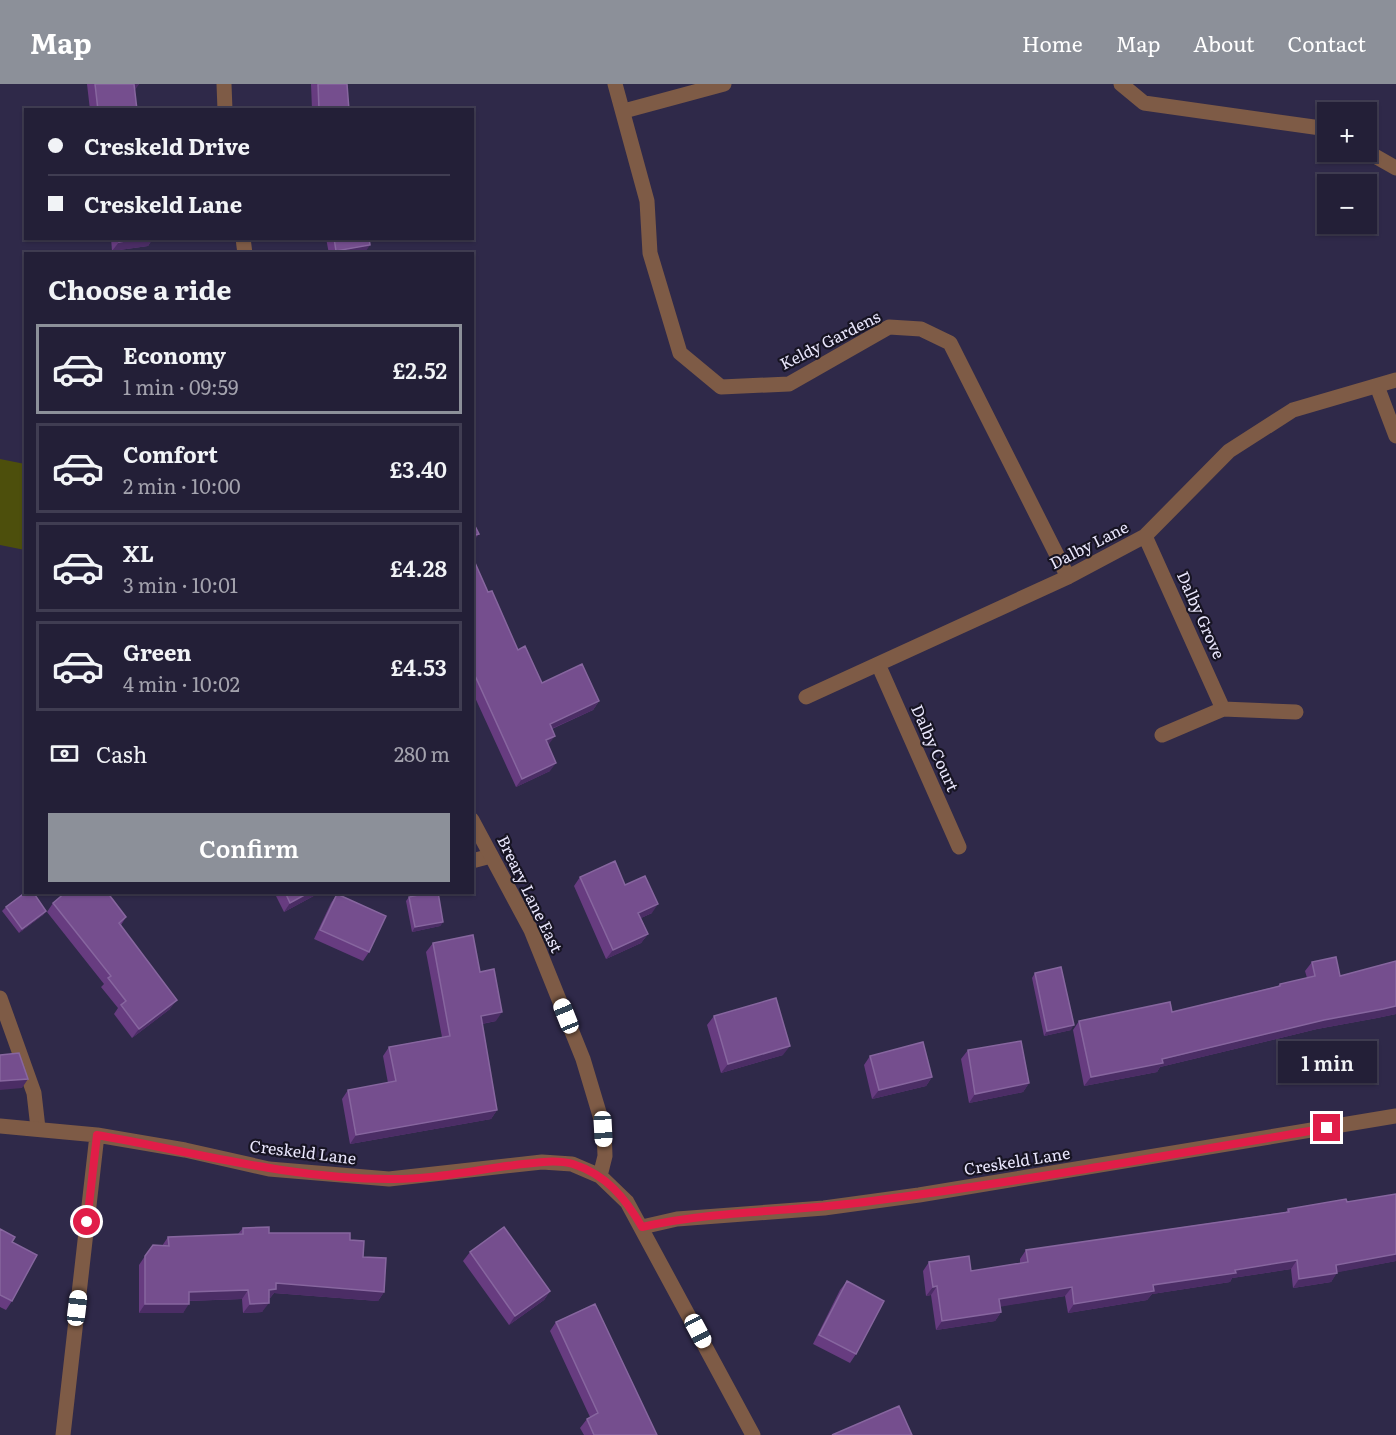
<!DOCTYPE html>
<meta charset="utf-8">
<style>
:root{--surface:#231f37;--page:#2b273f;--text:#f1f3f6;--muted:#a3a2ad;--line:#403d52;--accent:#8c9099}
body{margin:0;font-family:Literata,serif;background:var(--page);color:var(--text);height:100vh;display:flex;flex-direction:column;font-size:22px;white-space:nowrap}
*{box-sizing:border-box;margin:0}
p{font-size:20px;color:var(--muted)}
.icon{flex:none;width:33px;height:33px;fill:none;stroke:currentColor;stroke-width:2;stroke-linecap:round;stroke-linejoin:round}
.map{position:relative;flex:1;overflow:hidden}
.sheet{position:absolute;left:24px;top:168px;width:450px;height:642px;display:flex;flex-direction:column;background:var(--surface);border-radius:0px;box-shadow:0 2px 4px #0004,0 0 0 2px var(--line)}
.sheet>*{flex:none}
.top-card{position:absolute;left:24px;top:24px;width:450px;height:132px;border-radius:0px;box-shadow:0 2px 4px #0004,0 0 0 2px var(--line);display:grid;align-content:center;height:132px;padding:0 24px;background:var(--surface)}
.tools{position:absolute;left:1317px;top:18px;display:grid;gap:12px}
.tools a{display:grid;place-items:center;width:60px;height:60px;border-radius:0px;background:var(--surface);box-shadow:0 2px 4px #0004,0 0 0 2px var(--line);font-size:30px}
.end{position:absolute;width:27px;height:27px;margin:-14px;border:8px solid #e11d48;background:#fff;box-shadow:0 0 0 3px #fff}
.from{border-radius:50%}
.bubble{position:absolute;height:42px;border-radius:0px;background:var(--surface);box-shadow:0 2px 4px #0004,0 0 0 2px var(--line);font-size:20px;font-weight:600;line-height:42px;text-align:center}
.car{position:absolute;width:18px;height:36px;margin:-18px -9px;border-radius:8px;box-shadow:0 0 4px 2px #0007;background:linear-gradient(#fff 24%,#345 0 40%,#fff 0 76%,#345 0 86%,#fff 0)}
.top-card b{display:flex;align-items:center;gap:21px;height:57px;font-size:22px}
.top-card b+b{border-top:2px solid var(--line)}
.top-card i{width:15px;height:15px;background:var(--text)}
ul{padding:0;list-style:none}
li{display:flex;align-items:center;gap:18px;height:90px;margin:0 12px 9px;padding:0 12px;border:3px solid var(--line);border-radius:0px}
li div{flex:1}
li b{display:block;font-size:22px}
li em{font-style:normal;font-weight:600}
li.selected{border-color:var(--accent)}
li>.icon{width:54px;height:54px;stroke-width:1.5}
h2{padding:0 24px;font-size:27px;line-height:72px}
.pay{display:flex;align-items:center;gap:15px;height:66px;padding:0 24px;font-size:22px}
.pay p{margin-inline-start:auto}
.action{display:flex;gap:12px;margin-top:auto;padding:12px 24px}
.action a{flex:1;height:69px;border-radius:0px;background:var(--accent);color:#fff;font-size:24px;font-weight:600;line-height:69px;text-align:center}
header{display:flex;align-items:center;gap:36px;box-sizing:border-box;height:84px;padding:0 30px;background:var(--accent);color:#fff}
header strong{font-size:28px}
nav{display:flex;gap:33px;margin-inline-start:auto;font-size:21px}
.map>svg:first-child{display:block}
</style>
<header>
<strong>Map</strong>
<nav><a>Home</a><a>Map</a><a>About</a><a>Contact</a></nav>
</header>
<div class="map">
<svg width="1396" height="1351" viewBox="0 0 1396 1351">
<rect width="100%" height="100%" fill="#2f2949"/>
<path fill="#4d4f0c" d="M0,375L25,380V466L0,461Z"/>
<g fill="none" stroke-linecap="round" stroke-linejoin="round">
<path stroke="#7e5b46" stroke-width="15" d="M472,777L491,772
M0,914L34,1009L38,1044"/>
<path stroke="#7e5b46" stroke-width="15" d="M224,0L225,26
M615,0L647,117L650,169L680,269L721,303L789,300L889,243L921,245L950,259L1068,493
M1121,0L1144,19L1328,45
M624,27L724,0
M1366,67L1396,84
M243,154L245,170
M1377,302L1396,352
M1145,452L1223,625L1162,651
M878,580L959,763
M806,613L1068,493L1145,452L1229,367L1293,326L1396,296
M1223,625L1296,628
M472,736L531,846L583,975L604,1045L605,1072L600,1092
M0,1042L97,1051L185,1066L269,1085L389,1095L542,1078L572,1080L600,1092L627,1118L753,1351
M642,1143L677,1135L824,1124L919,1111L1396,1032
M63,1351L97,1051"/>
</g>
<path fill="#673c80" d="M87,0H139L134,6L137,26H90Z
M311,0H347L349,26H312Z
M111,154H153L148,162L112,167Z
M326,154H369L364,170H329Z
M472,472L488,508L518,566L542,599L599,617L593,626L552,645L549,660L548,661L550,687L516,703L472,607Z
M580,793L625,801L652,829L641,834L648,850L641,859L606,875L574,802Z
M274,808H321L284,828Z
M337,810L369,868L363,877L314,855L331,819Z
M409,813L443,838L440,842L412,848L406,817Z
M53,819L126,833L121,841L170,925L132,954L114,930L118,924L101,903L104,900L47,828Z
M6,823L46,827L43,831L19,849L2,827Z
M433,859L480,888L496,937L482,940L497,1026L491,1035L350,1060L342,1015L348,1006L388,999L383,972L389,963L442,953L426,868Z
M1396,877V930L1377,934L1317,945L1160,983L1157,988L1084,1002L1073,946L1079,937L1172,928L1278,902L1280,900L1307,894L1305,887L1312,878L1340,892Z
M1035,889L1071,946L1044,952L1032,894Z
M714,932L783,971L721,989L707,941Z
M968,966L1029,999L1023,1008L969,1019L961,975Z
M870,972L932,993L926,1002L872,1015L864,981Z
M1396,1110V1177L1337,1188L1331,1198L1293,1204L1291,1185L1232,1194L1230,1198L1152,1210L1147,1216L1068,1229L1065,1212L1001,1222V1228L995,1237L936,1246L931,1211L926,1212L923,1187L929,1178L971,1187L1020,1179V1175L1026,1166L1286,1128L1288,1125L1347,1118Z
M243,1144L269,1149L350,1156L363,1173L384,1208L378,1217L274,1209L270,1214H269L262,1228L243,1229L242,1215L189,1217L183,1229H139V1181L145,1172L162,1162L168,1153L238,1150Z
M0,1145L12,1158V1217L6,1226L0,1223Z
M470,1168L550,1207L544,1216L509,1241L463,1177Z
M847,1197L856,1270L850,1279L813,1260L840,1206Z
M556,1238L657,1351H584L580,1344L587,1335L590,1333L550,1247Z"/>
<path fill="#4b2d65" d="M132,0H139L135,6L127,7Z
M146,154H153L148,162L112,167L119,158Z
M370,161L364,170H335L336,167Z
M479,450L473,458L472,452Z
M599,617L593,626L544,648L550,640Z
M555,652L549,660L540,665L546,656Z
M556,679L550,687L516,703L522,695Z
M310,808H321L284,828L290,819Z
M658,820L652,829L632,838L638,829Z
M46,827L43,831L19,849L22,845Z
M443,838L440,842L412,848L415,843Z
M648,850L641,859L606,875L613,866Z
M177,916L170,925L132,954L139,945Z
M1396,922V930L1377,934L1317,945L1160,983L1157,988L1084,1002L1091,993L1324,936Z
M502,928L496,937L475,941L481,932Z
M1074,941L1071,946L1044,952L1047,947Z
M790,962L783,971L721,989L728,980Z
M932,993L926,1002L872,1015L879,1006Z
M28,995L22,1004L0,1006V997Z
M1029,999L1023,1008L969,1019L975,1010Z
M497,1026L491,1035L350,1060L356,1051Z
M1396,1170V1177L1329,1190L1336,1181Z
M1297,1176L1291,1185L1232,1194L1230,1198L1152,1210L1147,1216L1068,1229L1074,1220L1153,1201L1235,1186Z
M1337,1189L1331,1198L1293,1204L1299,1195Z
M276,1199L384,1208L378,1217L274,1209L270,1214L262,1215L269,1206Z
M937,1202L931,1211L926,1212L933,1203Z
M1072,1203L1065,1212L993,1224L999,1215Z
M248,1206L242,1215L183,1217L189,1208Z
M550,1207L544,1216L509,1241L515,1232Z
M269,1219L262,1228L243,1229L250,1220Z
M145,1220H189L183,1229H139Z
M1001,1228L995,1237L936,1246L942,1237Z"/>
<path fill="#754e8e" stroke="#87669f" stroke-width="1.5" d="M95,0H134L137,26H98Z
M318,0H347L349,26H319Z
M118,154H146L119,158Z
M334,154H369L370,161L336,167Z
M472,436L479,450L472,452Z
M472,472L488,508L492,507L518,566L525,562L542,599L582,580L599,617L550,640L555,652L546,656L556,679L522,695L472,585Z
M615,777L625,801L645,792L658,820L638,829L648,850L613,866L580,793Z
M26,808H33L46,827L22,845L6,823Z
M66,808H107L126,833L119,839L177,916L139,945L121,921L126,917L108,894L111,892L53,819Z
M285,808H310L290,819Z
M432,808H438L443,838L415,843L409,813Z
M337,810L386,832L369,868L320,846Z
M473,851L480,888L494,885L502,928L481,932L497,1026L356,1051L348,1006L396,997L389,963L450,952L433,859Z
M1336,873L1340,892L1396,877V922L1383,925L1324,936L1162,975L1163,979L1091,993L1079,937L1170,918L1172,928L1280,902V900L1315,892L1312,878Z
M1061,883L1074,941L1047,947L1035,889Z
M776,914L790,962L728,980L714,932Z
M1021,957L1029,999L975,1010L968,966Z
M923,958L932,993L879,1006L870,972Z
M19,969L28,995L0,997V971Z
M1396,1110V1170L1336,1181L1337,1189L1299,1195L1297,1176L1235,1186L1236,1189L1153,1201L1154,1207L1074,1220L1072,1203L999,1215L1001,1228L942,1237L937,1202L933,1203L929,1178L969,1172L971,1187L1028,1178L1026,1166L1289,1128L1288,1125L1346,1115L1347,1118Z
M269,1143V1149H350V1156L364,1157L363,1173L386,1174L384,1208L276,1199V1205L269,1206V1219L250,1220L248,1206L189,1208V1220H145V1172L153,1161L169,1162L168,1153L243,1150V1144Z
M504,1143L550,1207L515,1232L470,1168Z
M0,1145L15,1153L12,1158L37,1171L12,1217L0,1211Z
M847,1197L884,1217L856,1270L819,1251Z
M595,1220L657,1351H594L587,1335L598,1329L556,1238Z
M899,1322L912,1351H832Z"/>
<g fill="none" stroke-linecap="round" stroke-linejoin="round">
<path stroke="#e11d48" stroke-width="8" d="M87,1138L97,1051C194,1068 290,1095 389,1095C429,1096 475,1086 515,1081C533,1079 555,1075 573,1080C607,1091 625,1114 642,1143C717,1126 796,1128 872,1117C1024,1097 1175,1070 1327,1044"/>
</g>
<g text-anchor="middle" stroke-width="4.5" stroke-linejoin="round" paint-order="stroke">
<g font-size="16" fill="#eae7fd" stroke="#171423">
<text transform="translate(830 256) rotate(-27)" y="6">Keldy Gardens</text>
<text transform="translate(1089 461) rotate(-27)" y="6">Dalby Lane</text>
<text transform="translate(1201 531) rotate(66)" y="6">Dalby Grove</text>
<text transform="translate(935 664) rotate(66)" y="6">Dalby Court</text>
<text transform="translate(530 810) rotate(64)" y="6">Breary Lane East</text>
<text transform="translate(303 1068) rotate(7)" y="6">Creskeld Lane</text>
<text transform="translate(1017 1077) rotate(-9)" y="6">Creskeld Lane</text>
</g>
</g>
</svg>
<div class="tools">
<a>+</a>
<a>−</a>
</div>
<i class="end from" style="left:87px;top:1138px"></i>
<i class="end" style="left:1327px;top:1044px"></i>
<div class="bubble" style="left:1278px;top:957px;width:99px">1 min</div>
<i class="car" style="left:566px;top:932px;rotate:338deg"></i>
<i class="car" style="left:603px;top:1045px;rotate:177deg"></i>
<i class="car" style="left:77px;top:1224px;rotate:7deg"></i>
<i class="car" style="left:698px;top:1247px;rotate:152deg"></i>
<div class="top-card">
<b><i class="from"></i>Creskeld Drive</b>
<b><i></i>Creskeld Lane</b>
</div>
<section class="sheet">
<h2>Choose a ride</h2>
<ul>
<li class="selected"><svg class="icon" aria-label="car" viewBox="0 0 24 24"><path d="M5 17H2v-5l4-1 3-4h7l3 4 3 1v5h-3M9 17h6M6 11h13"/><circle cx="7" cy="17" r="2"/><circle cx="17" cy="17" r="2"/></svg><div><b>Economy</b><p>1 min · 09:59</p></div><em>£2.52</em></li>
<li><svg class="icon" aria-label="car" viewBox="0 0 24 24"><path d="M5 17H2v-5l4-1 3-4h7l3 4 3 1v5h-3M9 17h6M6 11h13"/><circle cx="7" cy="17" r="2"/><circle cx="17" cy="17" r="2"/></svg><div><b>Comfort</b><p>2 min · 10:00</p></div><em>£3.40</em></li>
<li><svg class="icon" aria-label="car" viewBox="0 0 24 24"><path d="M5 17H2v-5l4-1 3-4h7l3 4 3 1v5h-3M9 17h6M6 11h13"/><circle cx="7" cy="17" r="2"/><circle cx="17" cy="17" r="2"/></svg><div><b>XL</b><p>3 min · 10:01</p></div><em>£4.28</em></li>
<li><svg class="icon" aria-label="car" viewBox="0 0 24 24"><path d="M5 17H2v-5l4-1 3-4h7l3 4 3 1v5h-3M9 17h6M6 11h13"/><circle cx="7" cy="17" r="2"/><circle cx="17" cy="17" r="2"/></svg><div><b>Green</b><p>4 min · 10:02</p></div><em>£4.53</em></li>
</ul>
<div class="pay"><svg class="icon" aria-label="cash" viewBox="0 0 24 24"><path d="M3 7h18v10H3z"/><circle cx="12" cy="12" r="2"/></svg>Cash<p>280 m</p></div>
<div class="action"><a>Confirm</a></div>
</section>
</div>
